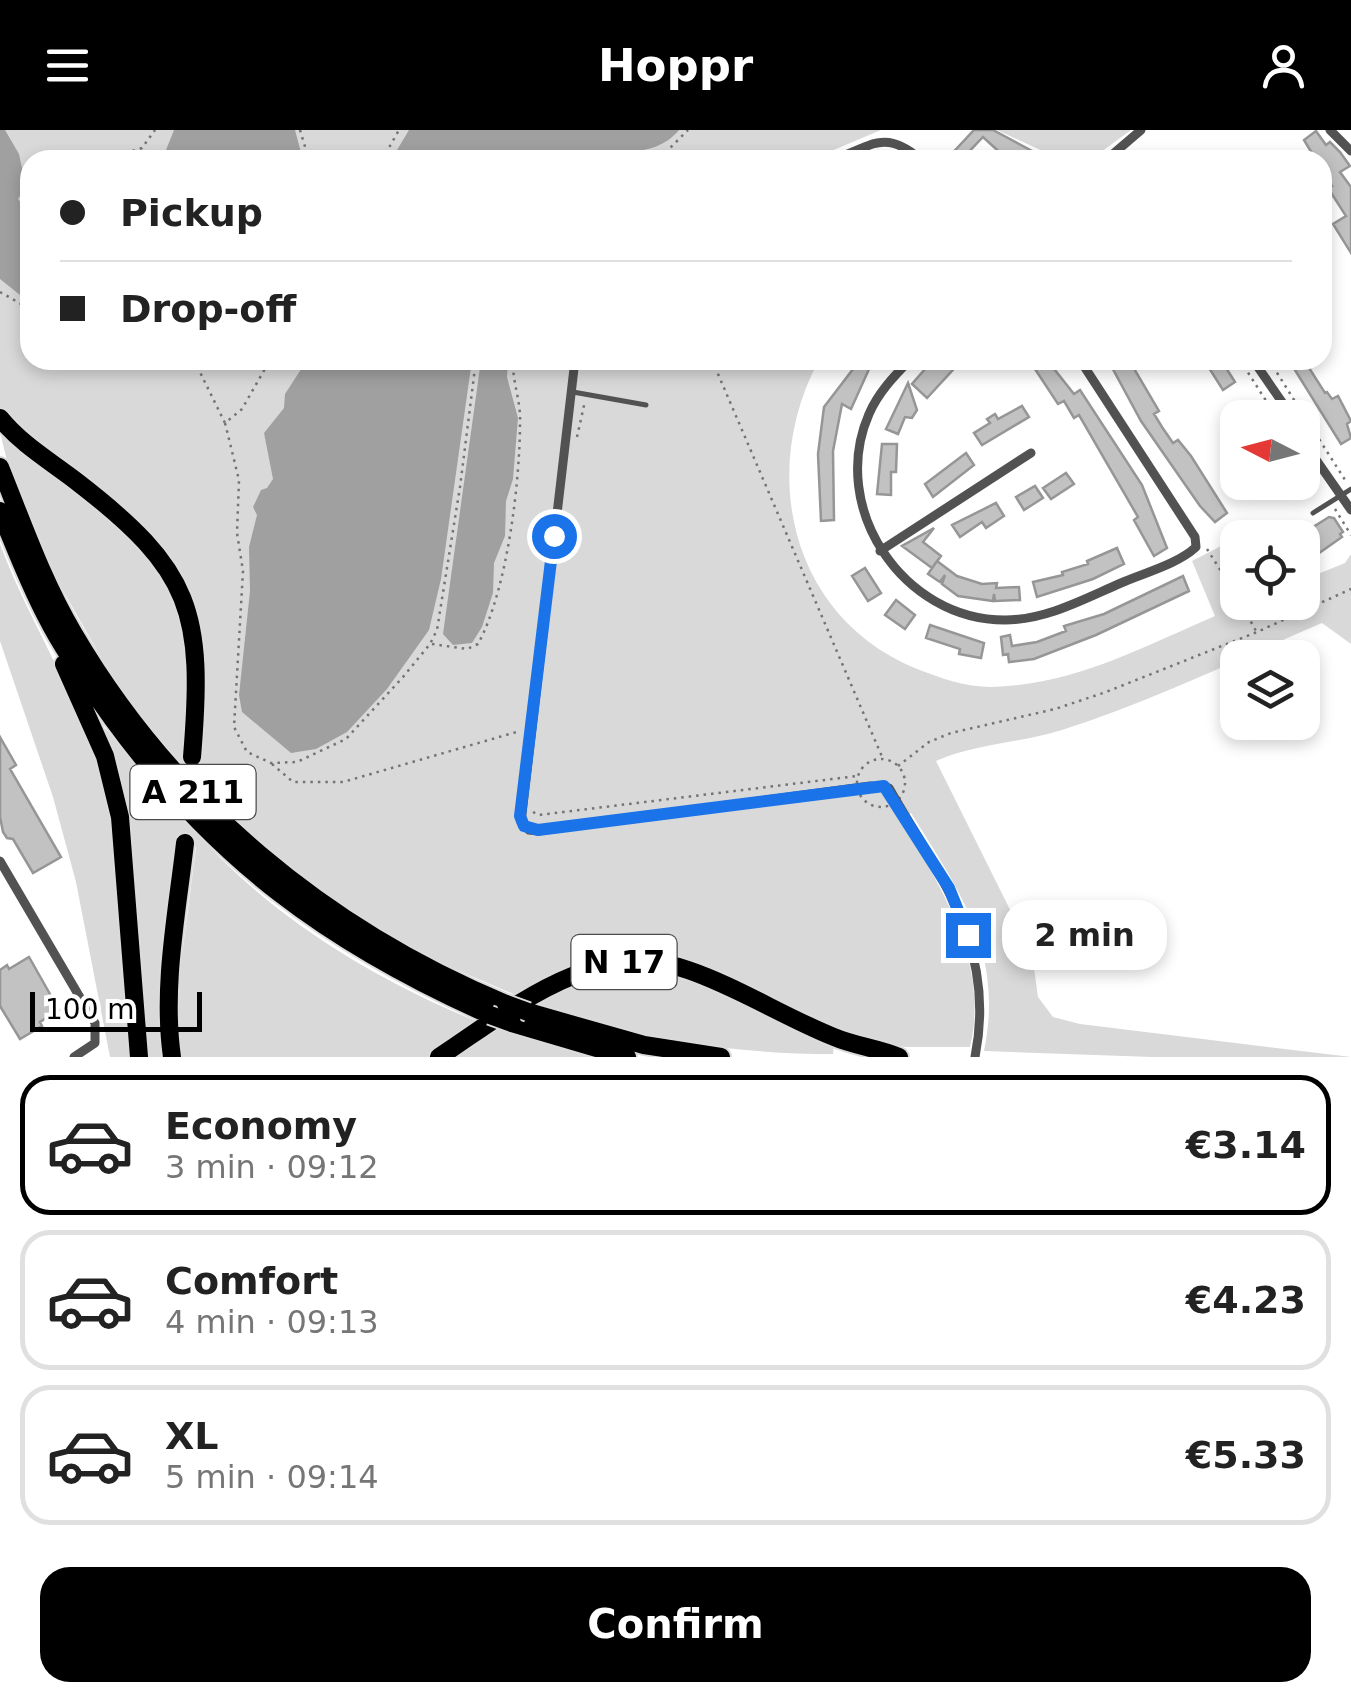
<!DOCTYPE html>
<meta charset="utf-8">
<style>
:root{--surface:#fff;--page:#f6f6f6;--text:#222;--muted:#767676;--line:#e0e0e0;--accent:#000}
body{margin:0;font-family:"DejaVu Sans",sans-serif;background:var(--page);color:var(--text);height:100vh;display:flex;flex-direction:column;font-size:38px;white-space:nowrap}
*{box-sizing:border-box;margin:0}
p{font-size:32px;color:var(--muted)}
.icon{flex:none;width:55px;height:55px;fill:none;stroke:currentColor;stroke-width:2;stroke-linecap:round;stroke-linejoin:round}
.map{position:relative;height:927px;overflow:hidden}
.details{display:flex;flex-direction:column;background:var(--surface);flex:1}
.details>*{flex:none}
.hud{position:absolute;left:20px;top:20px;width:1312px;height:220px;border-radius:30px;box-shadow:0 5px 15px #0003;display:grid;align-content:center;height:220px;padding:0 40px;background:var(--surface)}
.needle{width:65px;rotate:276deg}
.fabs{position:absolute;left:1220px;top:270px;display:grid;gap:20px}
.fabs a{display:grid;place-items:center;width:100px;height:100px;border-radius:20px;background:var(--surface);box-shadow:0 5px 15px #0003;font-size:50px}
.scale{position:absolute;left:30px;bottom:25px;width:172px;box-sizing:border-box;padding-left:10px;border:5px solid #000;border-top:0;font-size:28px;line-height:35px;white-space:nowrap;color:#000;-webkit-text-stroke:8px #fff;paint-order:stroke}
.end{position:absolute;width:45px;height:45px;margin:-22px;border:12px solid #1a73e8;background:#fff;box-shadow:0 0 0 5px #fff}
.from{border-radius:50%}
.bubble{position:absolute;height:70px;border-radius:30px;background:var(--surface);box-shadow:0 5px 15px #0003;font-size:32px;font-weight:800;line-height:70px;text-align:center}
.hud b{display:flex;align-items:center;gap:35px;height:95px;font-size:38px}
.hud b+b{border-top:2px solid var(--line)}
.hud i{width:25px;height:25px;background:var(--text)}
ul{padding:18px 0 0;list-style:none}
li{display:flex;align-items:center;gap:30px;height:140px;margin:0 20px 15px;padding:0 20px;border:5px solid var(--line);border-radius:30px}
li div{flex:1}
li b{display:block;font-size:38px}
li em{font-style:normal;font-weight:800}
li.current{border-color:var(--accent)}
li>.icon{width:90px;height:90px;stroke-width:1.5}
.button{display:flex;gap:20px;margin-top:auto;padding:20px 40px}
.button a{flex:1;height:115px;border-radius:30px;background:var(--accent);color:#fff;font-size:40px;font-weight:800;line-height:115px;text-align:center}
header{display:flex;justify-content:space-between;align-items:center;height:130px;padding:0 40px;background:var(--accent);color:#fff;font-size:45px;font-weight:800}
.map>svg:first-child{display:block}
</style>
<header><svg class="icon" aria-label="menu" viewBox="0 0 24 24"><path d="M4 6h16M4 12h16M4 18h16"/></svg>Hoppr<svg class="icon" aria-label="person" viewBox="0 0 24 24"><circle cx="12" cy="8" r="4"/><path d="M4 21q1-7 8-7t8 7"/></svg></header>
<div class="map">
<svg width="1351" height="927" viewBox="0 0 1351 927">
<rect width="100%" height="100%" fill="#fff"/>
<path fill="#d9d9d9" d="M0,0H881L810,30H30V230H819C758,343 791,488 917,539C940,548 966,557 991,557C1074,555 1140,518 1215,486L1192,431L1225,414L1237,433L1238,472H1302L1303,450L1345,433L1351,424V514L1322,493C1236,530 1152,571 1062,600C1021,613 976,613 936,631L1032,824L1038,867L1053,887L1080,894L1351,927H1152L984,921C1004,823 961,763 911,683L901,690C942,758 990,834 970,917H906L867,911L660,828L520,867L399,815L325,768L270,725L212,671L147,595L111,545L45,429L7,331L0,302L131,404C200,481 189,531 186,626L201,627C205,578 210,529 197,481C174,399 54,341 0,277Z
M997,0H1131L1090,30H1048L1047,23Z
M0,414C26,484 67,547 91,617C125,715 124,824 133,927H110L76,752L53,667L0,511Z
M106,599C159,663 214,730 281,781C341,827 411,865 481,893L433,927H181L175,880L196,717L178,711L165,927H145L103,600Z
M617,843H664L692,851L834,915L833,924C735,924 629,909 537,874L574,854Z
M498,899L589,927H457Z"/>
<path fill="#a0a0a0" d="M0,0H5L19,24L26,57L18,69L30,84V173L0,149Z
M174,0H295L303,30H162Z
M409,0H679C652,33 606,16 570,30H391Z
M307,230H472L441,449L429,500L387,559L347,602L316,619L291,623L242,582L239,565L250,461L249,417L257,385L253,377L261,360L267,358L273,349L264,303L284,278L285,264Z
M481,230H508L507,247L518,288L513,349L506,371L505,406L494,433L493,463L482,497L472,513L453,515L443,504Z"/>
<path fill="#c2c2c2" stroke="#969696" stroke-width="2.5" d="M974,0H993L1049,30H1008L983,7L961,30H946Z
M1316,1L1326,15L1330,12L1340,22L1350,36L1340,42L1351,57V123L1333,94L1346,86L1328,58L1332,56L1322,42V30H1316L1304,10Z
M860,230L870,237L851,279L842,274L833,321L834,390L821,391L818,324L824,277Z
M933,230H962L927,268L912,254Z
M1029,230H1047L1074,264L1080,260L1142,355L1167,418L1154,426L1134,390L1138,387L1079,285L1074,288L1064,271L1058,274Z
M1108,230H1129L1159,281L1154,284L1162,297L1173,313L1178,310L1191,326L1227,383L1215,392L1200,376L1141,291Z
M1204,230H1221L1235,252L1223,260Z
M1304,230L1325,263L1327,262L1332,269L1338,266L1351,291L1347,294L1351,308L1341,314L1293,237Z
M908,253L917,280L912,288L905,287L898,304L886,299Z
M1022,276L1029,287L982,315L974,303L990,293L987,289L995,284L998,289Z
M882,314H897L896,342H891V365L877,364Z
M966,323L974,335L933,367L925,354Z
M1066,343L1074,354L1051,369L1043,358Z
M1035,356L1043,368L1024,380L1016,367Z
M996,373L1004,386L986,398L982,392L960,407L952,395Z
M1329,387L1334,388L1343,402L1340,404L1342,407L1302,435V404Z
M934,398L923,412L941,426L932,438L902,416Z
M1117,418L1124,434L1093,449L1037,467L1033,452L1063,445L1062,442L1088,434L1087,431Z
M937,431L957,446L982,454L997,453L996,458L1019,457L1020,470L995,471L994,464L993,471L958,466L942,454L945,445L940,452L928,444Z
M865,438L881,463L868,471L852,446Z
M1183,446L1189,461L1096,505L1034,529L1009,532L1008,524L1003,525L1001,507L1010,505L1012,516L1037,512L1066,501L1064,496L1104,484Z
M896,470L915,485L905,499L885,485Z
M930,495L984,513L981,528L959,524L960,519L926,508Z
M0,607L16,635L10,639L61,727L33,743L13,709L7,708L3,702L0,687Z
M29,827L59,880L40,892L42,896L20,909L0,876V840L7,835L9,839Z"/>
<g fill="none" stroke-linecap="round" stroke-linejoin="round">
<path stroke="#d9d9d9" stroke-width="18" stroke-dasharray="18 9" stroke-linecap="butt" d="M185,713L192,627"/>
<defs>
<path id="highway" d="M0,288C21,314 50,331 76,351C193,441 204,482 192,627
M0,337C23,394 43,452 74,504C174,674 326,799 506,874
M0,381C15,417 28,452 46,486C64,522 89,555 112,588C215,730 330,814 490,885
M64,534L105,626L120,687L139,927
M528,882L644,915L721,927
M512,893L627,927
M172,927C162,857 177,783 185,713
M439,927C512,879 595,807 688,840C738,857 784,887 834,907C855,916 878,918 899,927"/>
</defs>
<use href="#highway" stroke="#dbdbdb" stroke-width="22"/>
<path stroke="#747474" stroke-width="2.5" stroke-dasharray="2.5 5" stroke-linecap="butt" d="M300,0L309,30
M104,30L142,18L155,0
M382,30L399,0
M583,30L666,22L688,0
M1130,30L1138,26L1141,30
M0,162L30,179
M194,230L225,293L242,279L270,230
M712,230L883,629
M1240,230L1277,288
M1269,230L1296,273
M1303,284L1347,353
M225,293L239,350L237,403L243,441L234,597L247,622L271,633L297,632L346,609L403,547L430,514L437,500L460,357L476,230
M577,307L585,271
M1335,379L1351,405
M1207,419L1238,468
M1240,472L1256,501
M432,514L467,519L478,514C507,461 520,353 520,292C521,271 512,251 513,230
M857 653a24 24 0 1 1 48 0a24 24 0 1 1-48 0Z
M272,634L293,652H343L520,601
M898,636L929,612L951,603L1055,579L1106,562L1257,502L1351,459
M533,682L539,685L857,646"/>
<path stroke="#525252" stroke-width="5" d="M573,262L646,275
M1313,383L1351,359"/>
<path stroke="#525252" stroke-width="9" d="M1330,0L1351,21
M834,30C873,14 887,0 921,30
M1106,30L1141,0
M575,230L521,692L529,700L538,701L870,656L889,658C940,747 997,818 975,927
M910,230C894,246 878,263 869,284C828,378 903,490 1005,490C1046,490 1084,469 1121,453C1144,443 1178,434 1196,417L1195,407L1080,230
M1253,230L1293,288
M1302,302L1310,321L1351,380
M880,421L1031,323
M0,731L95,893V913L74,927"/>
<use href="#highway" stroke="#000" stroke-width="18"/>
<defs>
<path id="highway-bridge" d="M506,874L528,882
M490,885L512,893"/>
</defs>
<use href="#highway-bridge" stroke="#dbdbdb" stroke-width="22" stroke-linecap="butt"/>
<use href="#highway-bridge" stroke="#000" stroke-width="18"/>
</g>
<g fill="none" stroke-linecap="round" stroke-linejoin="round">
<path stroke="#1a73e8" stroke-width="12" d="M554,406L520,686L524,696L538,700L884,656L949,758L968,805"/>
</g>
<g text-anchor="middle" stroke-width="8" stroke-linejoin="round" paint-order="stroke">
<g fill="#fff" stroke="#4c4c4c" stroke-width="2.5">
<rect x="130.5" y="635" width="125" height="54" rx="8"/>
<rect x="571.5" y="805" width="105" height="54" rx="8"/>
</g>
<g font-size="32" font-weight="bold" fill="#000">
<text x="193" y="673">A 211</text>
<text x="624" y="843">N 17</text>
</g>
</g>
</svg>
<div class="fabs">
<a><svg class="needle" viewBox="-14 -14 28 28"><path d="M0-13l5 13h-10z" fill="#e53935"/><path d="M0 13l5-13h-10z" fill="#767676"/></svg></a>
<a><svg class="icon" aria-label="locate" viewBox="0 0 24 24"><circle cx="12" cy="12" r="6"/><path d="M12 2v4M12 18v4M2 12h4M18 12h4"/></svg></a>
<a><svg class="icon" aria-label="layers" viewBox="0 0 24 24"><path d="M12 4l9 5-9 5-9-5zM3 14l9 5 9-5"/></svg></a>
</div>
<div class="scale">100 m</div>
<i class="end from" style="left:554px;top:406px"></i>
<i class="end" style="left:968px;top:805px"></i>
<div class="bubble" style="left:1002px;top:770px;width:165px">2 min</div>
<div class="hud">
<b><i class="from"></i>Pickup</b>
<b><i></i>Drop-off</b>
</div>
</div>
<section class="details">
<ul>
<li class="current"><svg class="icon" aria-label="car" viewBox="0 0 24 24"><path d="M5 17H2v-5l4-1 3-4h7l3 4 3 1v5h-3M9 17h6M6 11h13"/><circle cx="7" cy="17" r="2"/><circle cx="17" cy="17" r="2"/></svg><div><b>Economy</b><p>3 min · 09:12</p></div><em>€3.14</em></li>
<li><svg class="icon" aria-label="car" viewBox="0 0 24 24"><path d="M5 17H2v-5l4-1 3-4h7l3 4 3 1v5h-3M9 17h6M6 11h13"/><circle cx="7" cy="17" r="2"/><circle cx="17" cy="17" r="2"/></svg><div><b>Comfort</b><p>4 min · 09:13</p></div><em>€4.23</em></li>
<li><svg class="icon" aria-label="car" viewBox="0 0 24 24"><path d="M5 17H2v-5l4-1 3-4h7l3 4 3 1v5h-3M9 17h6M6 11h13"/><circle cx="7" cy="17" r="2"/><circle cx="17" cy="17" r="2"/></svg><div><b>XL</b><p>5 min · 09:14</p></div><em>€5.33</em></li>
</ul>
<div class="button"><a>Confirm</a></div>
</section>
